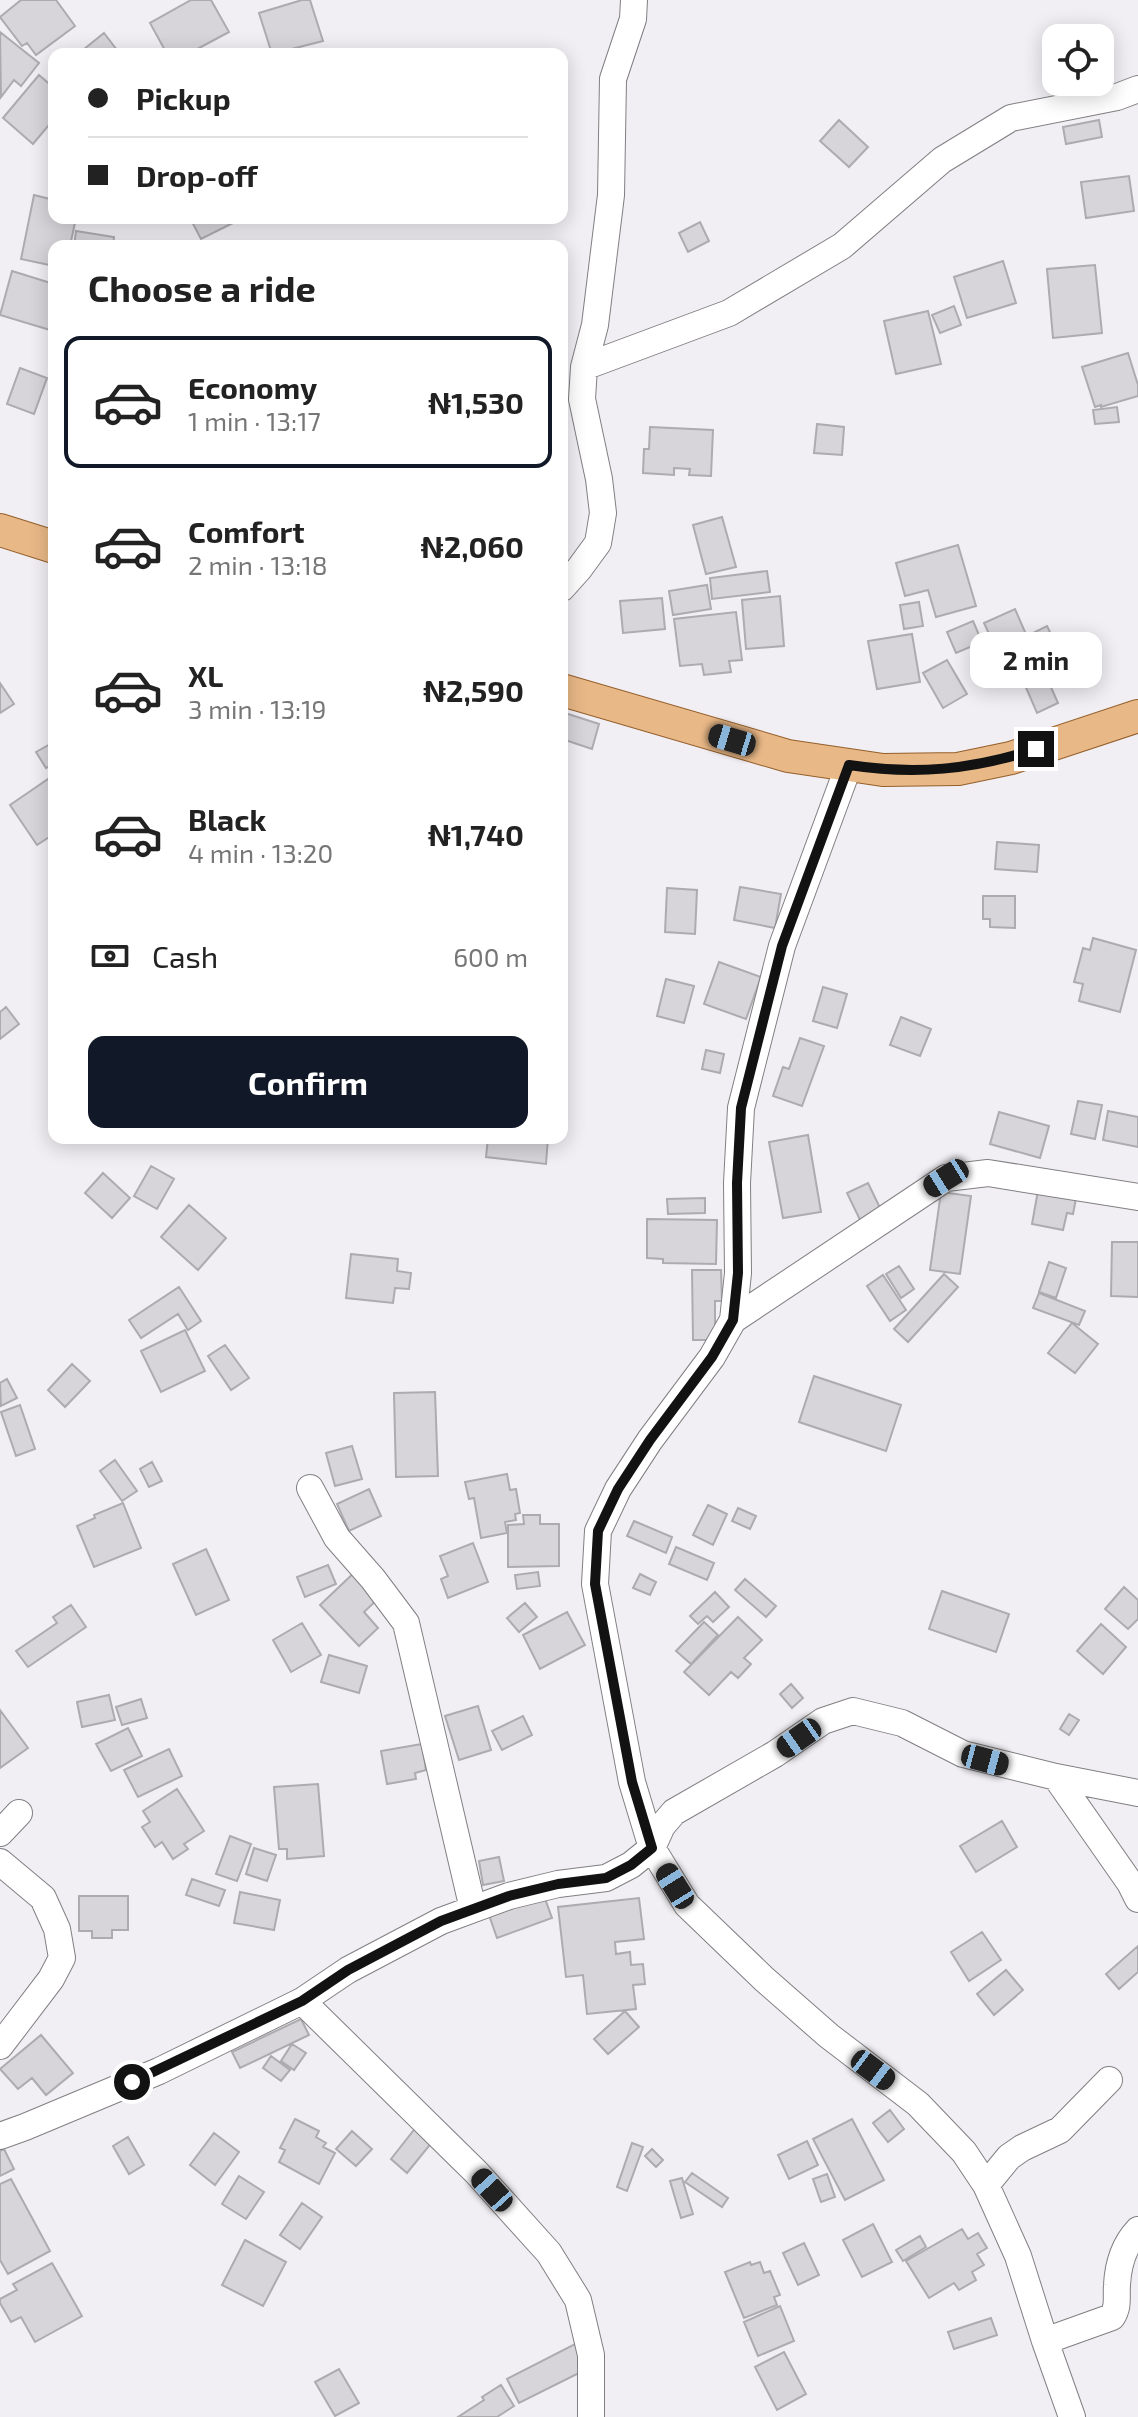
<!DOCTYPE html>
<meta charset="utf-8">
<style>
:root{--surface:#fff;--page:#f2f2f2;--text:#222;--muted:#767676;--line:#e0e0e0;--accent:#111827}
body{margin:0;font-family:"Exo 2",sans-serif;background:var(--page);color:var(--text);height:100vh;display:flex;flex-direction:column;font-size:30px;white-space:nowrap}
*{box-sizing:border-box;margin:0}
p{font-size:26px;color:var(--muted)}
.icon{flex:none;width:44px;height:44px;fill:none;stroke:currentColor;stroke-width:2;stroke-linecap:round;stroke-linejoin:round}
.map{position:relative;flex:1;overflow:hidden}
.details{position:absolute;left:48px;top:240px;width:520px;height:904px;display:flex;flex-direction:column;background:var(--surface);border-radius:16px;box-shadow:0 4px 20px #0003}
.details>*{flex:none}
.banner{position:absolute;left:48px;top:48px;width:520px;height:176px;border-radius:16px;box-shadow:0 4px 20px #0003;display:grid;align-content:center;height:176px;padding:0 40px;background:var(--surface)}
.buttons{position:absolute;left:1042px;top:24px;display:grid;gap:16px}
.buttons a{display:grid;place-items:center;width:72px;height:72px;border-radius:16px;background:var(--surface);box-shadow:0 4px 20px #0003;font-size:40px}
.end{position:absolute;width:36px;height:36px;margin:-18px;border:10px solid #121213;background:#fff;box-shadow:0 0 0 4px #fff}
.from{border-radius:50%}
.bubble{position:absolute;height:56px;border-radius:16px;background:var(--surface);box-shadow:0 4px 20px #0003;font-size:26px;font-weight:700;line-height:56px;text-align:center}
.car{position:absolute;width:24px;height:48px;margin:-24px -12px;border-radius:10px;box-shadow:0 0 6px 2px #0007;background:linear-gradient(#222 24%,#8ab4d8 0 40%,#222 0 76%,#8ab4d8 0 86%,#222 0)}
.banner b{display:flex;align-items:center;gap:28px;height:76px;font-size:30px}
.banner b+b{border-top:2px solid var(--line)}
.banner i{width:20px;height:20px;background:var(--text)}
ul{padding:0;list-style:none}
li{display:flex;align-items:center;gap:24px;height:132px;margin:0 16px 12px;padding:0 24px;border:4px solid transparent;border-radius:16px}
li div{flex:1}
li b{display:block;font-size:30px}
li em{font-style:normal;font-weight:700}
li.active{border-color:var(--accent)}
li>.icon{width:72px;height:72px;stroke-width:1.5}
h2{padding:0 40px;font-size:36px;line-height:96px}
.pay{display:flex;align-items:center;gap:20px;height:88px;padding:0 40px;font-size:30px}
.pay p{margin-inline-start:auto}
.primary-button{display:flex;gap:16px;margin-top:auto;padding:16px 40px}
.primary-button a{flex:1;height:92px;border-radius:16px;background:var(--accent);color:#fff;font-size:32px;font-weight:700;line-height:92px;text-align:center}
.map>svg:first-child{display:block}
</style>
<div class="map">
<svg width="1138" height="2417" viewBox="0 0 1138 2417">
<rect width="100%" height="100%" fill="#f1eff3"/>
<path fill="#d7d5d9" stroke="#adabae" stroke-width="2" d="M21,0H56L75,26L36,55L27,43L22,46L0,17Z
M191,0H211L229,32L188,54H167L150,23Z
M302,0H310L323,41L272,54L259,13Z
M0,32L39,63L21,86L14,80L1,97Z
M104,33L120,54H78Z
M39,75L54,88V119L33,144L3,118Z
M839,120L868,147L849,167L820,141Z
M1099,120L1102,137L1066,144L1063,127Z
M1129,176L1134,211L1086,218L1081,182Z
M34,195L54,200V218H76L70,246H54V266L21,259Z
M190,218H243L201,239Z
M700,222L709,241L688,252L679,233Z
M76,231L114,237L113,246H74Z
M1003,261L1016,303L967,318L954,277Z
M1095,265L1102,333L1053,338L1047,269Z
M12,271L54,284V326L52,325L50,330L0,315Z
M954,306L961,325L940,333L932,315Z
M928,311L941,364L896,374L884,321Z
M1128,353L1138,385V396L1101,407V405L1095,407L1082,367Z
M20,368L47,378L34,414L7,404Z
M1117,407L1119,422L1095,424L1093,410Z
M817,424L844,427L842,455L814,453Z
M650,427L713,430L711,476L689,475L690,469L674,468V475L643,473L644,449H649Z
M722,517L736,567L706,574L693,525Z
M958,545L976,606L936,617L928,590L905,596L896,563Z
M767,571L770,592L712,599L710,578Z
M707,585L711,609L673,615L669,591Z
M780,596L784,646L746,649L742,600Z
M662,598L665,629L623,633L620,601Z
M919,602L923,626L904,629L900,605Z
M1015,609L1038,662L1008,675L984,623Z
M736,612L742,660L729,661L731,672L704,675L702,664L680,666L674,619Z
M973,621L982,642L956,653L947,632Z
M1047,626L1060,653L1043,660L1031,634Z
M912,634L920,682L877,689L868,641Z
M947,660L967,694L943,708L923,673Z
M1042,667L1058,703L1037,713L1021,676Z
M0,683L14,704L0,713Z
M562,712L599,724L592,749L562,739Z
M54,742V763L46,768L36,752Z
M54,775V834L37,845L10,805Z
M997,842L1039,845L1037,872L995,869Z
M740,887L781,894L775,928L734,920Z
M667,888L697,890L695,934L665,932Z
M983,896H1015V928L990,927V919H983Z
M1093,938L1136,950L1120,1012L1079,1001L1083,984L1074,982L1083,948L1090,950Z
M719,962L761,977L746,1019L704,1004Z
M666,979L694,986L684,1023L657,1016Z
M823,987L847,994L837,1028L813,1021Z
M6,1007L19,1024L0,1039V1012Z
M901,1017L931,1029L920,1056L890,1045Z
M800,1038L824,1046L802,1106L773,1096L783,1067L789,1069Z
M706,1050L724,1054L720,1073L702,1069Z
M1078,1101L1102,1105L1095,1139L1071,1134Z
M1108,1111L1138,1117V1147L1103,1140Z
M999,1112L1049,1126L1040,1158L990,1144Z
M808,1135L821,1212L783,1218L769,1142Z
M488,1138H548L546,1164L486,1157Z
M151,1166L174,1179L157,1209L134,1196Z
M103,1173L130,1198L112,1218L85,1193Z
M868,1183L882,1212L861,1222L847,1193Z
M1039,1185L1077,1193L1073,1214L1067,1213L1063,1230L1032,1224Z
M941,1192L971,1196L960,1274L930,1270Z
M705,1198V1213L668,1214L667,1199Z
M189,1205L226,1238L198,1270L161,1237Z
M647,1219L717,1220L716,1264L663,1263V1259L647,1258Z
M1112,1242H1138V1297L1111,1296Z
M351,1254L398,1259L397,1271L411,1273L409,1289L395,1288L393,1303L346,1298Z
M1049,1262L1066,1268L1056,1298L1039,1292Z
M899,1266L914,1289L901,1298L886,1274Z
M692,1270H721L722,1301H715V1340H693Z
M944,1274L958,1287L908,1342L894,1329Z
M883,1275L906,1310L890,1321L867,1286Z
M179,1287L201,1321L188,1330L178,1314L141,1338L129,1320Z
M1039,1293L1085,1311L1079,1325L1033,1308Z
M1072,1323L1098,1344L1075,1373L1048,1353Z
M185,1330L205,1371L161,1392L141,1351Z
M225,1345L249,1378L231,1390L208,1356Z
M72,1364L90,1381L65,1407L48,1390Z
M814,1376L901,1405L886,1451L799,1422Z
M7,1379L17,1398L1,1406L0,1383Z
M435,1392L438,1476L396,1477L394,1393Z
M20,1405L35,1449L16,1456L1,1412Z
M352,1446L362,1479L335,1486L326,1453Z
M115,1460L137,1491L122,1501L100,1471Z
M152,1462L162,1481L149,1487L140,1469Z
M507,1474L510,1490L516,1489L520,1513L515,1514L516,1520L505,1522L507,1533L481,1538L474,1498L469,1499L465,1482Z
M369,1489L381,1516L349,1531L337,1504Z
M123,1503L141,1548L94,1567L77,1526L95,1518L94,1515Z
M708,1505L727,1514L713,1545L693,1535Z
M738,1508L756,1516L750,1529L732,1521Z
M523,1515H540V1524H559V1566L508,1567V1525L524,1524Z
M634,1521L672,1537L666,1553L627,1536Z
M473,1543L488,1582L448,1598L441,1579L448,1576L440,1556Z
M676,1547L714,1563L707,1580L669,1564Z
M206,1549L229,1600L196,1615L173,1564Z
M328,1565L336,1584L305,1597L297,1577Z
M358,1569L382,1595L364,1612L378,1628L359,1646L320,1605Z
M538,1572L540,1586L517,1589L515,1575Z
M640,1574L656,1582L650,1595L633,1588Z
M745,1579L776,1606L766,1617L735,1590Z
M1124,1587L1138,1600V1619L1128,1629L1105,1609Z
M942,1591L1009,1614L996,1652L929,1629Z
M715,1592L729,1607L713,1622L707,1616L698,1624L690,1616Z
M525,1603L537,1617L519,1632L507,1618Z
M71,1605L86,1627L28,1667L16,1651L57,1623L53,1617Z
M567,1612L585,1645L540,1669L523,1635Z
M738,1617L762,1640L744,1658L751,1664L738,1678L731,1672L709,1695L684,1672Z
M704,1622L718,1635L691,1664L676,1651Z
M302,1623L321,1655L291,1672L273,1640Z
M1101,1624L1126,1647L1103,1674L1077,1651Z
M329,1655L367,1666L359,1693L321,1682Z
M791,1684L803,1698L792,1708L780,1694Z
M109,1695L115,1720L82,1727L77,1702Z
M141,1699L147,1718L122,1725L116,1707Z
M478,1706L491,1750L459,1760L445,1716Z
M0,1710L28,1748L0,1768Z
M1069,1714L1079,1720L1069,1735L1060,1729Z
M523,1716L532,1735L502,1750L492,1731Z
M128,1728L142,1756L111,1771L96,1744Z
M422,1744L426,1770L415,1773L416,1779L387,1784L381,1751Z
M169,1749L182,1776L138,1797L124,1770Z
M318,1784L324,1856L287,1859V1849H279L274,1787Z
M177,1789L204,1831L184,1844L188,1849L173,1859L162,1842L155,1847L142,1827L150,1822L143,1811Z
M1002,1821L1017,1847L976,1872L960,1846Z
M230,1836L251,1844L237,1881L216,1874Z
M254,1848L276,1855L267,1881L246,1874Z
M499,1857L504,1881L483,1885L479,1861Z
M192,1879L225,1890L219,1906L186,1895Z
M240,1892L280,1900L274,1930L234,1923Z
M79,1896H128V1930H112V1938H92V1931H79Z
M544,1896L552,1918L497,1938L489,1915Z
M639,1898L644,1939L615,1942L616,1954L630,1952L631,1965L643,1964L645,1984L633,1985L636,2009L587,2014L583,1975L566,1977L558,1907Z
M982,1932L1001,1960L969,1981L951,1952Z
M1138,1946V1972L1119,1989L1106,1974Z
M1006,1970L1023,1990L994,2015L977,1994Z
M625,2011L639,2027L608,2054L594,2039Z
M301,2019L309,2035L240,2068L232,2052Z
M41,2035L73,2073L46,2095L32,2078L18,2089L0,2069Z
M292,2044L306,2053L294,2070L281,2061Z
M271,2056L290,2070L281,2081L263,2068Z
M890,2110L904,2129L888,2142L873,2123Z
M295,2119L319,2131L316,2137L326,2143L323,2147L335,2153L319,2184L279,2162L285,2150L280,2148Z
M852,2119L884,2180L845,2200L813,2139Z
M417,2126L437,2136L407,2173L391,2159Z
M352,2131L372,2149L356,2166L336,2149Z
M214,2133L239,2152L215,2185L190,2165Z
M128,2137L144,2165L129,2174L113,2146Z
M807,2141L818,2165L789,2179L778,2155Z
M632,2143L643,2147L627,2191L617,2187Z
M4,2149L14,2169L0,2176V2151Z
M652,2149L663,2160L656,2167L645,2156Z
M692,2173L728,2198L722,2207L685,2182Z
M827,2174L835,2197L821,2202L813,2179Z
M239,2176L264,2192L246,2219L222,2204Z
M682,2178L693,2214L681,2218L670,2181Z
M11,2179L50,2251L8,2274L0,2260V2184Z
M302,2203L322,2217L300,2249L280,2235Z
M873,2224L892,2262L862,2277L843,2240Z
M962,2229L968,2239L978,2233L987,2248L977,2254L984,2265L972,2272L976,2280L959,2290L954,2283L929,2298L906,2261Z
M920,2236L926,2247L903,2261L896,2250Z
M245,2240L286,2262L263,2306L222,2285Z
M804,2243L819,2275L798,2285L783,2253Z
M750,2262L751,2265L760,2262L764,2273L770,2271L780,2295L774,2297L777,2305L744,2318L725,2272Z
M52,2263L82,2316L35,2342L21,2317L11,2322L0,2303V2299L17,2290L13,2284Z
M780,2306L794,2341L758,2356L744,2322Z
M991,2318L997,2335L954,2349L948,2332Z
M575,2344L587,2369L519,2403L507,2379Z
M784,2352L806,2394L777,2410L755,2367Z
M339,2369L359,2403L335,2416L315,2382Z
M501,2385L514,2406L497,2417H458L484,2400L482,2397Z"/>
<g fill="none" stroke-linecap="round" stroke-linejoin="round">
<defs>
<path id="minor" d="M584,367L729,313L842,246L942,160L1011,118L1117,97L1138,89
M562,588L579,569L598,543L603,513L599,479L582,399L584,367L595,325L611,195L613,79L633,19L634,0
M849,765L782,946L741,1108L737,1183L738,1273L733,1320L712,1357L650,1440L618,1489L598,1531L595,1584L632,1782L652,1848L687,1905L764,1979L829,2036L918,2104L964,2152L986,2185L1018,2256L1045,2341L1072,2417
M733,1320L946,1178L988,1173L1138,1197
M310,1488L337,1538L373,1579L406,1623L473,1909
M1056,1777L1130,1883L1138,1899
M0,1833L19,1813
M0,1862L43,1898L57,1929L62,1958L51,1979L0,2046
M302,2001L476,2172L549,2253L578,2300L591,2355V2417
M0,2136L25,2127L159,2071L302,2001L348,1970L441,1921L509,1896L558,1884L606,1878L631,1865L652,1848L662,1826L674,1812L775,1754L823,1721L853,1711L902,1723L963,1754L1056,1777L1138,1793
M986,2185L1009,2157L1022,2148L1060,2130L1109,2080
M1045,2341L1112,2317C1119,2306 1116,2298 1117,2285C1118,2265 1124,2245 1138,2230"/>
<path id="major" d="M0,530L54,547
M562,690L788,756L883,770L958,769L1011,758L1138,716"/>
</defs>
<use href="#minor" stroke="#817f83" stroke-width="28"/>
<use href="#major" stroke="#945f2a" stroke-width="34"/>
<use href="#minor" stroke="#fff" stroke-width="26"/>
<use href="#major" stroke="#e9b887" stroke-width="32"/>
</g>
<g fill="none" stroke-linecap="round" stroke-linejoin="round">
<path stroke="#121213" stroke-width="10" d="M132,2082L302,2001L348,1970L441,1921L509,1896L558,1884L606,1878L631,1865L652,1848L632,1782L595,1584L598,1531L618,1489L650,1440L712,1357L733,1320L738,1273L737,1183L741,1108L782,946L849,765C915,775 972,770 1036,749"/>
</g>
</svg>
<div class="buttons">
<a><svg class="icon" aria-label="locate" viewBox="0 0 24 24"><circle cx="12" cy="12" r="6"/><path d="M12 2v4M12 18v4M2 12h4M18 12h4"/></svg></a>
</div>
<i class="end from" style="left:132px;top:2082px"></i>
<i class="end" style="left:1036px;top:749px"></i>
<div class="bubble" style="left:970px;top:632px;width:132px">2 min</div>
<i class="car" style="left:732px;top:740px;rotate:287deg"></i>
<i class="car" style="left:946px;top:1178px;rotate:238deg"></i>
<i class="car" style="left:799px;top:1738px;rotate:235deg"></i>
<i class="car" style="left:985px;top:1760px;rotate:105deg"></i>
<i class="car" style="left:675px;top:1886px;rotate:328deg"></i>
<i class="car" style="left:873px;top:2070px;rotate:127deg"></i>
<i class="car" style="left:492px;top:2190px;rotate:318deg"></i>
<div class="banner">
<b><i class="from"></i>Pickup</b>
<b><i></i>Drop-off</b>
</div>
<section class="details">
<h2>Choose a ride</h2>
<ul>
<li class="active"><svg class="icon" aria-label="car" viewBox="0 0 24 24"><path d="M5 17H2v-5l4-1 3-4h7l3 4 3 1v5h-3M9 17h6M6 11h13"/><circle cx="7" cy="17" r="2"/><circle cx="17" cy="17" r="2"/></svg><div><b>Economy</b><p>1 min · 13:17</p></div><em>₦1,530</em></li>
<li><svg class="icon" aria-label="car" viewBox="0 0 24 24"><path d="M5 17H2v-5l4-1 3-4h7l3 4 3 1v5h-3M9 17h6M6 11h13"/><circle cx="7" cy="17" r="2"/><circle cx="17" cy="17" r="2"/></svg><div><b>Comfort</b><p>2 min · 13:18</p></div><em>₦2,060</em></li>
<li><svg class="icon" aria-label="car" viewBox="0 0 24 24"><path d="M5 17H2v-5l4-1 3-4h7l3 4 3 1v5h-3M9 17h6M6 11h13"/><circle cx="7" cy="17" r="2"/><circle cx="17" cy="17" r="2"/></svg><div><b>XL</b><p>3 min · 13:19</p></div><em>₦2,590</em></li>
<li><svg class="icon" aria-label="car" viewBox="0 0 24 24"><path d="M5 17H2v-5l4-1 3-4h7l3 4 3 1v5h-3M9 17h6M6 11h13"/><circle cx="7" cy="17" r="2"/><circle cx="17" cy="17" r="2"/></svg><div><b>Black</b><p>4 min · 13:20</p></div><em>₦1,740</em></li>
</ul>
<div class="pay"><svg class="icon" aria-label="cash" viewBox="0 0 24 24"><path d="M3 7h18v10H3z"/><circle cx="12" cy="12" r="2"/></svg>Cash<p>600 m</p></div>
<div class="primary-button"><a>Confirm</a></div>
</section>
</div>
